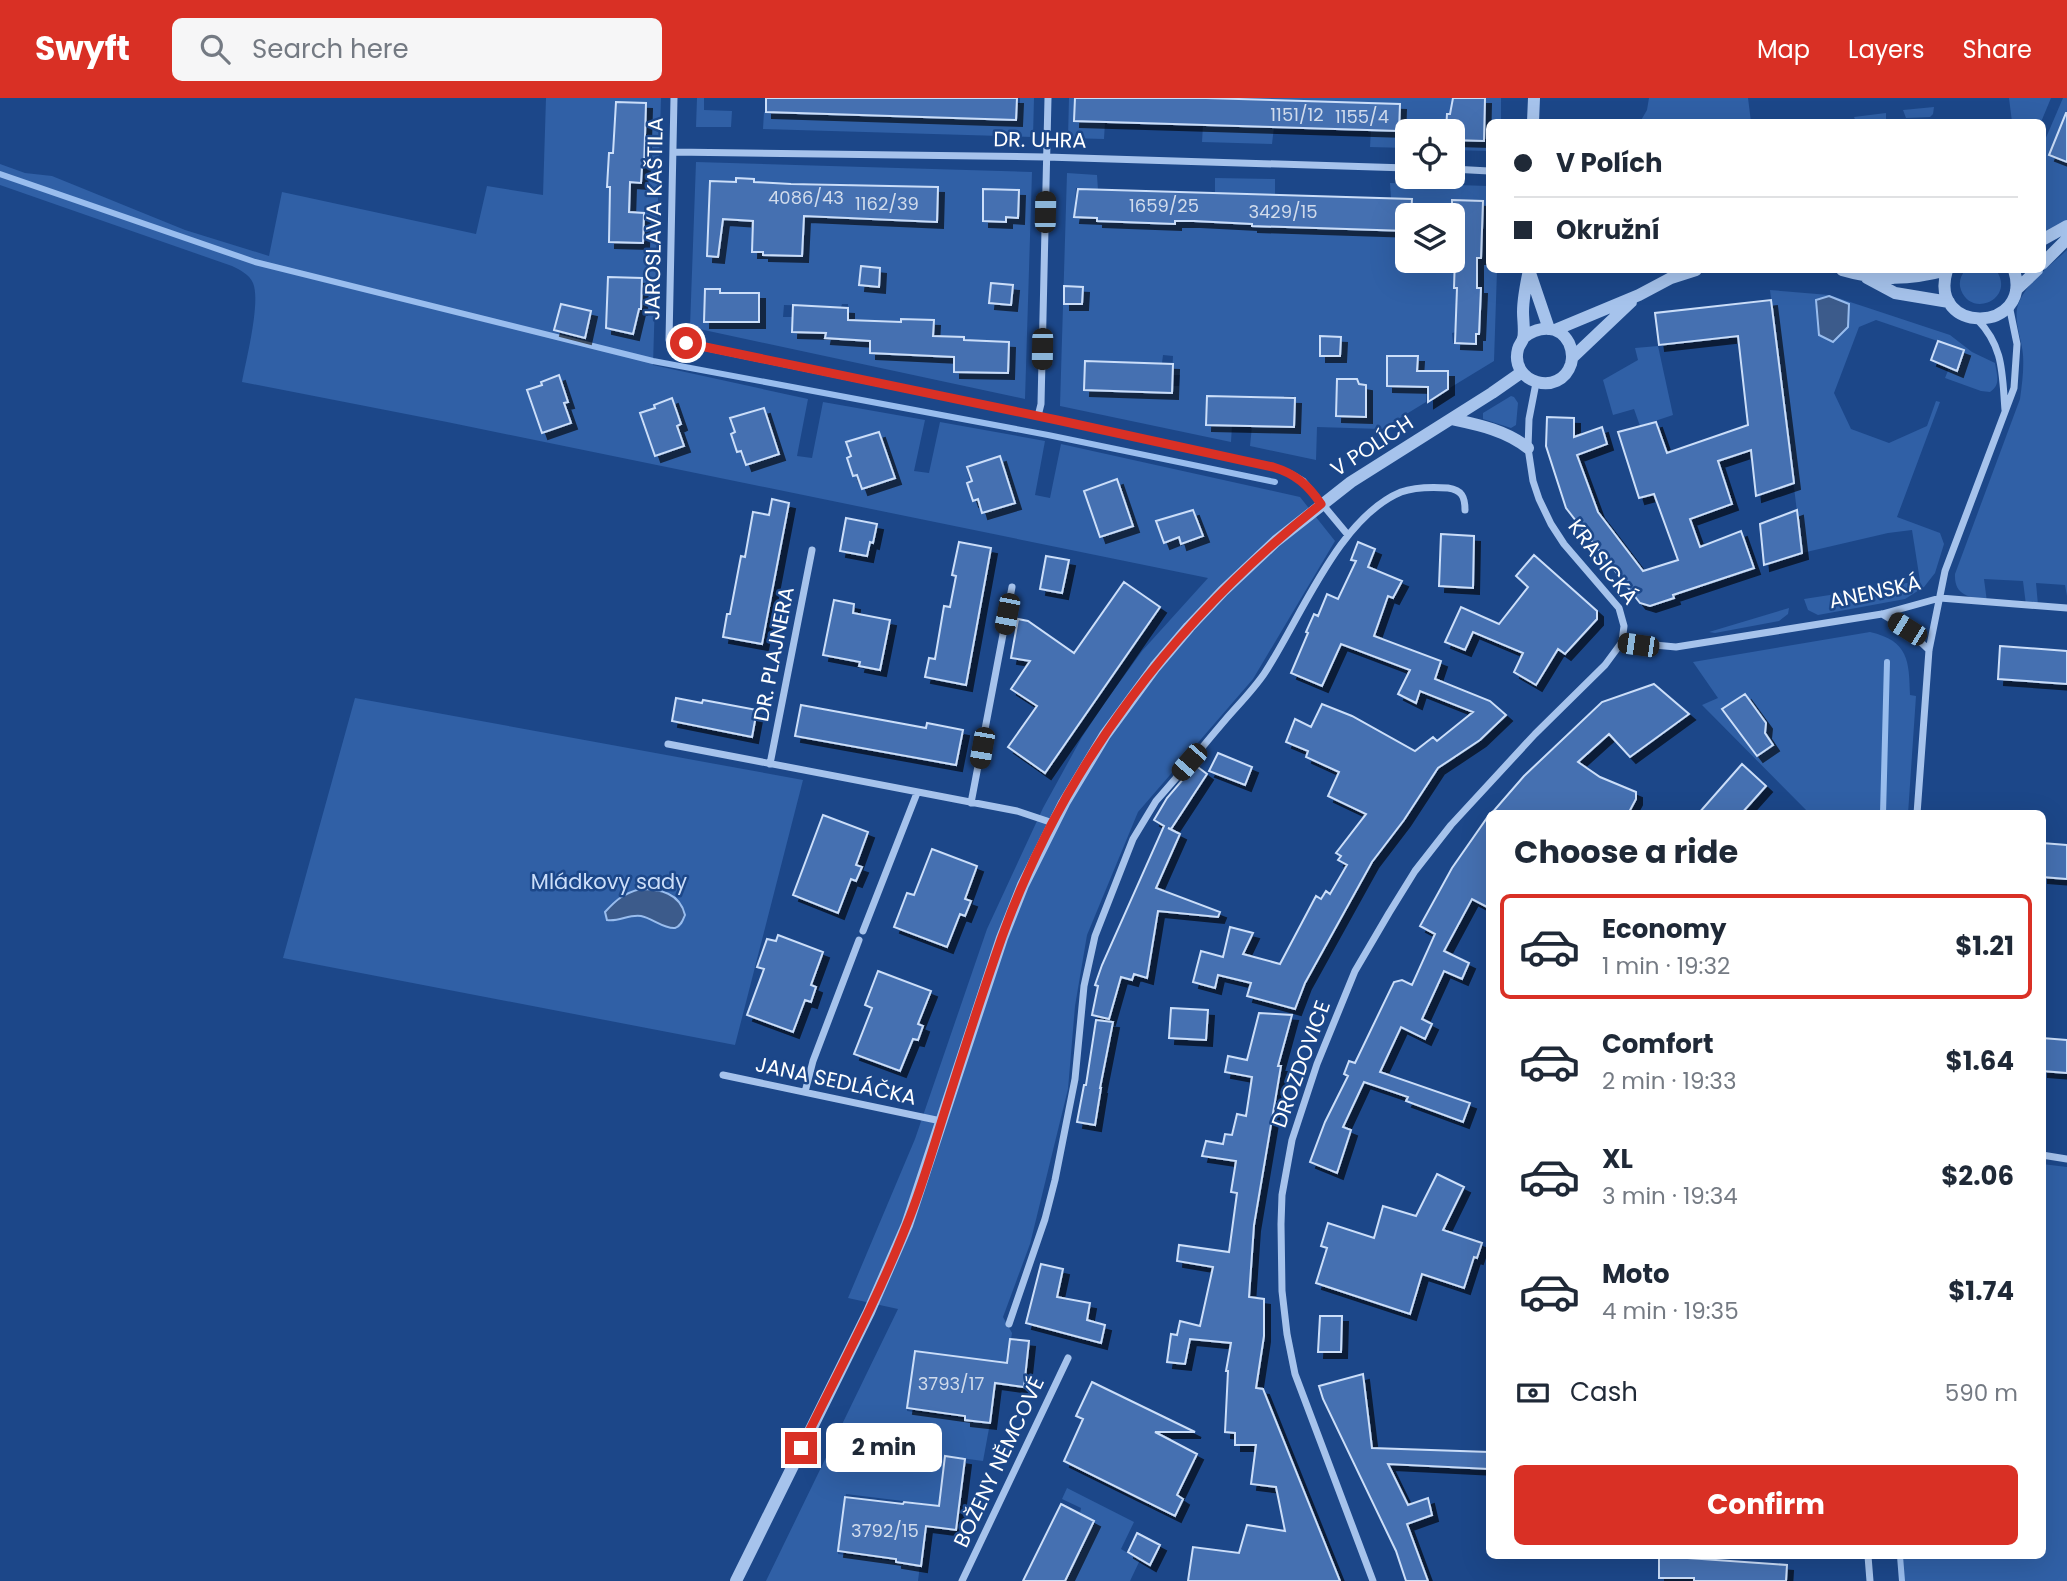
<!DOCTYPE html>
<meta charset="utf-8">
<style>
:root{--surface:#fff;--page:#f6f6f7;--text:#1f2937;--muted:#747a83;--line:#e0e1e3;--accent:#d93025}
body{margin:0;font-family:Poppins,sans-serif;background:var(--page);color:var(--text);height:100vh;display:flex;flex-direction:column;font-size:26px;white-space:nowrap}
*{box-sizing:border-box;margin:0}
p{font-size:23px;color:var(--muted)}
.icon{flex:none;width:38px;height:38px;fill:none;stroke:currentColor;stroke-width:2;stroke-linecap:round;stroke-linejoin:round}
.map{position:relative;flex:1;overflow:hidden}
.drawer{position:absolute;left:1486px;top:712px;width:560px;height:749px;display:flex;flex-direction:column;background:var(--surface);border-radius:10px;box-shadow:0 7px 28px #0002}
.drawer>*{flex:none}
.top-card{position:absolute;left:1486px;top:21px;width:560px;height:154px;border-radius:10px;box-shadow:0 7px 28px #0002;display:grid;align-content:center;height:154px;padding:0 28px;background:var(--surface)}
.controls{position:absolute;left:1395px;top:21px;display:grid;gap:14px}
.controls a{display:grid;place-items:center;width:70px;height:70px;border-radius:10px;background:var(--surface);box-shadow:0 7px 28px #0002;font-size:35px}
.end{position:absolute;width:32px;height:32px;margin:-16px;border:9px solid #d93025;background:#fff;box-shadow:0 0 0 4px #fff}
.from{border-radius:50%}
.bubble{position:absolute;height:49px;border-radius:10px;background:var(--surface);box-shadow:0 7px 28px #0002;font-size:23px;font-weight:700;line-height:49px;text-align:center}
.car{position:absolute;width:21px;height:42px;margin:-21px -10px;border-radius:9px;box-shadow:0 0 5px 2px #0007;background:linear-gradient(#222 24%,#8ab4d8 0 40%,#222 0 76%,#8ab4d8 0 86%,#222 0)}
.top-card b{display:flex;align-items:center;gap:24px;height:66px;font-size:26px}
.top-card b+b{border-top:2px solid var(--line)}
.top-card i{width:18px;height:18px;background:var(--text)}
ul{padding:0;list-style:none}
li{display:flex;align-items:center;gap:21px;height:105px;margin:0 14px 10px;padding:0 14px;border:4px solid transparent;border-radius:10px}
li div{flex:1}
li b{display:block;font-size:26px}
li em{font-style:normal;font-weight:700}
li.active{border-color:var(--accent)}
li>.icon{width:63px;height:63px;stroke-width:1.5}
h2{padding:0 28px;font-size:32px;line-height:84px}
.pay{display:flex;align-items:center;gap:18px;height:77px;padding:0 28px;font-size:26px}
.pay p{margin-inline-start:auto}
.button{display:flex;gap:14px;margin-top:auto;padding:14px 28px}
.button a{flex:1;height:80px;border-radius:10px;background:var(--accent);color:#fff;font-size:28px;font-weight:700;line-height:80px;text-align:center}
header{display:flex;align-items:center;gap:42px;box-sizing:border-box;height:98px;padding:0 35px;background:var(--accent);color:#fff}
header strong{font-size:33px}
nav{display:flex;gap:38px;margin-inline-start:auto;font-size:24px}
.search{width:490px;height:63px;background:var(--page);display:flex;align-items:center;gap:18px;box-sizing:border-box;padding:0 24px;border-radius:10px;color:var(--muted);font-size:26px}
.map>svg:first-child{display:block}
</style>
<header>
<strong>Swyft</strong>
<div class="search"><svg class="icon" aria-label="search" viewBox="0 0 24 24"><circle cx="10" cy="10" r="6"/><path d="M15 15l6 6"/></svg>Search here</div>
<nav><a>Map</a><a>Layers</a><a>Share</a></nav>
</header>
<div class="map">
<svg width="2067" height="1483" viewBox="0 0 2067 1483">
<defs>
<filter id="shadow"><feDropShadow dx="6" dy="6" stdDeviation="0" flood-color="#0009"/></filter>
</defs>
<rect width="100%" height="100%" fill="#1c4789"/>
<path fill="#3060a6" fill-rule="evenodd" d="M546,0H661L653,267L808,301L797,358L812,360L823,304L925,322L914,373L929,375L940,324L1045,343L1035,397L1050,400L1061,346L1300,399L1335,443L1253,581L1138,714L1087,837L1075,908L1068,991L1030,1146L1003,1219L1012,1235L1007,1266L914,1253L907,1313L990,1325L983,1363L946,1358L937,1419L927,1417V1406L846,1396L838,1456L920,1467L918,1483H766L898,1211L848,1200L915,1041L987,831L1043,710L1082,639L1106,603L1142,553L1208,480L447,324L242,284C246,262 261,204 253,185C249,176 240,172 232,168L0,87V66L25,75L52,78L185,132L269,158L282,94L476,136L487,88L543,97ZM764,310L779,356L746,367L741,353L737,354L731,336L735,334L731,320ZM879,334L895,380L853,378L847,360L851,358L847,344ZM1000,358L1008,394L1012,393L1015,404L982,415L978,401L972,402L968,385L970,383L966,369Z
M697,0H704V12L732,13L731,29H696Z
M1020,0H1034L1033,39L763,31L764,14L1016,22L1017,7L1020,6Z
M1069,0H1074V23L1105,24L1104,41L1068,40Z
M1206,0H1453L1450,16H1447L1446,33H1407V50L1370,49L1371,32L1399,6L1246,1L1274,29L1272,46L1202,44L1203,27L1234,15V1Z
M1485,0H1501V24H1489V53L1453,52V43H1484Z
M1649,0H1748L1751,24H1640L1647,12Z
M2009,0H2051L2041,24H2012Z
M2063,0H2067V122L2042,137V49Z
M1934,9L1933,16L1930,19L1906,20L1903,12Z
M1886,15V21L1876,24H1856L1854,19Z
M696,64L1032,74L1025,301L690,229ZM754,81V84L728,121L708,120L710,83L736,84ZM791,85L849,86V94L790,118ZM871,88L937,124L870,122ZM861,168L880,170L879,188L859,187ZM705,191H720V195H759L704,224ZM842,206H848L847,235H843L842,241L826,240V235L792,234L793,219H783L784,207L841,209ZM901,221L934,223L933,245L925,258L870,255L871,223L901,224Z
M1067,75L1097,77L1098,92L1076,90L1074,119L1096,120V123L1174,126V122L1233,125L1215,96V80L1275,81V97L1252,114V127L1407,133V163H1452L1453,103L1451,117H1411L1412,102L1391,100L1390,85L1489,88V172H1497L1494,263L1448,291V273L1427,272L1426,304L1382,331L1317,329L1316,362L1250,348L1252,328L1294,329V298H1284V300L1207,298L1205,326L1232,327L1231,344L1060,308ZM1454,180H1477L1476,189L1481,190L1476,246L1453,245L1452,235L1456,234L1457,190L1453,189ZM1163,257L1173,258L1172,277H1180L1179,288L1084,291L1085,263L1162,265ZM1349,280H1356L1359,286H1365L1364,319L1336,318L1337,286H1347Z
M2067,152V498L2065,487L2036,485L2038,507H2026L2023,483L1984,481L1987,504C1969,498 1954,498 1955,476L2020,301C2022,286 2024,272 2023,257C2022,240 2012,221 2019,204C2028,183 2050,168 2067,152Z
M1965,172H1996C2016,200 1972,221 1961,192C1958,184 1961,178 1965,172Z
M1770,192L1829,197L1950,237L1972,254L1995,265C1997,277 2001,287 1990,294L1981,293L1945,280L1949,270L1957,272L1964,252L1876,222L1859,229L1834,295L1851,331L1889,345L1927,328L1936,303L1940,304L1897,419L1940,435L1944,446L1935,475L1924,489L1905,501L1818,517L1808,512L1804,501L1920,483L1912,432L1888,435L1802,455Z
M1658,248L1673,317L1640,328L1634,311L1613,317L1603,282L1638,262L1635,250Z
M1511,298L1514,299L1518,305L1516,327L1511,330L1483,321V315Z
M1789,510L1788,516L1779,523L1715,535L1709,534Z
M1870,534C1909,543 1909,563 1910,597L1916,598L1908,716H1810L1702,607L1718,600L1693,564Z
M355,600L803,682L735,947L283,860Z
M2042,1066L2067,1069V1483H1902L1900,1458H2042Z
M1067,1390L1134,1424L1121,1451L1140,1462L1130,1483H1065L1094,1423L1080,1415L1081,1410L1062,1401Z"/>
<path fill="#3c5b8b" stroke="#99bdee" stroke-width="2" d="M1829,198L1849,206L1848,229L1833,244L1819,237L1816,202Z
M640,791C660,791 680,795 685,817C683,822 681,828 675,830C664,831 652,820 641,818C629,816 619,824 607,822L605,814C617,801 623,796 640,791Z"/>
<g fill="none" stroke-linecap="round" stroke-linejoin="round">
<path stroke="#99bdee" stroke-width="6" d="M0,76L255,164L653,263L1048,337L1275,384
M1883,716L1887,564
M1900,1458L1902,1483"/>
</g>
<path fill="#4570b1" stroke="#cbdef9" stroke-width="2" filter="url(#shadow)" d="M766,0H1017L1016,22L766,14Z
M1075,0H1206L1400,6L1399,33L1074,23Z
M1453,0H1485L1484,43L1452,42V33H1446L1447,16H1450Z
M616,4L646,5L644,69H642L641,85L630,84L629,114L644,115L643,145L609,144L610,89H607L609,55H613Z
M2066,15H2067V64L2049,57Z
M736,80L754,81V84L791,86L938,89L937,124L804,118L802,158L763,157V154H752L753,123L723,121L718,159L707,158L710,83L736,84Z
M983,91L1019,92L1018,120L1006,119V124L983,123Z
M1078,91L1412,101L1411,117H1407V133L1252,128V126L1194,123H1175V126L1097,123V120L1074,119Z
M1452,102L1483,103L1481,160H1477V190H1481L1479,236H1476V246L1455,245L1457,190H1454L1455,159H1452Z
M861,168L880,170L879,189L859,187Z
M608,179L642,180L641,211H639L633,236L606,230Z
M991,185L1013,187L1011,207L989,205Z
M1064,188L1083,189L1082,206H1064Z
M705,191H720V195H759V224H704Z
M1771,202L1794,385L1756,398L1751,352L1718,363L1732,406L1690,421L1700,449L1741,433L1754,470L1673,497L1674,500L1650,508L1640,505L1566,410L1546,348L1547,319L1574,320V339L1602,329L1607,346L1577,357L1598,414L1643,473L1678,462L1654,396L1639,400L1618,334L1656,324L1667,355L1748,327L1738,238L1659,247L1655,215Z
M561,206L591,213L585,240L554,232Z
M793,207L848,210V222L901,224V221L934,222L933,238L964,239V242L1009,244L1008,275L954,274V259L870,255V243L825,240L826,235L792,234Z
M1320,238L1341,239L1340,258H1320Z
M1938,243L1964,252L1957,273L1931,262Z
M1387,258H1418L1417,273H1448V291L1428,304V289L1387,288Z
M1085,263L1173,266L1172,295L1084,292Z
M559,277L568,304L564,305L571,325L542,335L527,292L542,287L541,284Z
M1337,281H1357L1359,286L1366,287V319L1336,318Z
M1207,298L1295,300L1294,329L1206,327Z
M672,300L681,326L677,328L684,348L655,358L640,315L655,310L654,307Z
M764,310L779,356L746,367L741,353L737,354L731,336L735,334L730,320Z
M879,334L895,380L862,391L857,377L853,378L847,360L851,358L846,344Z
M1000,358L1015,405L982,415L978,401L973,403L967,385L972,383L967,369Z
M1117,381L1133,428L1100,439L1084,393Z
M772,401L789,405L762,546L723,539L727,516H730L741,458L745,459L753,414L769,417Z
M1193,412L1203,438L1181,446L1179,439L1164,445L1156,423Z
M1797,412L1802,455L1764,467L1760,426Z
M846,420L877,426L873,445L870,444L867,458L840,453Z
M1441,436L1474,438L1473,490L1439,488Z
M959,444L991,450L966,587L925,579L929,560L935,561L944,508L950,509L956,478L952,477Z
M1358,444L1375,451L1368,469L1402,483L1393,500L1388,498L1374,538L1441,563L1435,581L1490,603L1506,617L1480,642L1438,670L1404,722L1372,764L1305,885L1295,911L1247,898L1251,885L1218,877L1215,890L1193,884L1201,853L1223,859L1230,829L1253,835L1243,856L1280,866L1316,798L1321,801L1326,793L1330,796L1347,767L1338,762L1341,758L1336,755L1366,716L1328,698L1339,674L1306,659L1308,653L1286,644L1295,621L1311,629L1322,606L1352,618L1415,653L1433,639L1437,643L1473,614L1420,593L1416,605L1398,596L1410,572L1341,546L1322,588L1291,575L1308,535L1306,534L1314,516L1318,518L1327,496L1338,501L1356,463L1351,462Z
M1534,457L1597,513V521L1565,556L1558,551L1536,587L1514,574L1523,555L1473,534L1465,552L1445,544L1461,509L1499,526L1528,489L1516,478Z
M1046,458L1069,462L1062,495L1040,491Z
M1124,484L1160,509L1045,675L1008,649L1037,608L1011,591L1030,563L1011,560L1018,521L1028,523L1074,555Z
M834,502L854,506L853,515L890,522L880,572L859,568L860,564L823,557Z
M2000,548L2067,553V586L1998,581Z
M1654,586L1689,616L1630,659L1609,636L1578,664L1600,679L1636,694V701L1628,716H1491L1524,678L1602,604Z
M1745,596L1766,625L1765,635L1773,647L1757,658L1722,611Z
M676,600L702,605L703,602L757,612L752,639L672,623Z
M801,607L926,630L927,625L963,632L956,667L795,638Z
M1218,655L1252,669L1245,687L1209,673Z
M1742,666L1766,688L1741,716H1698Z
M1195,667L1207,676L1171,731L1168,730L1180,736L1156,790L1220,814L1218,819L1158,813L1147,880L1134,876L1132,882L1121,879L1109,921L1092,917L1098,888L1095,887L1102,867L1164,728L1154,722L1167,700Z
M823,717L868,734L856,767L862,769L856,783L851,781L838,815L793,797Z
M1489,717V810L1472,801L1444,853L1469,865L1462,881L1444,873L1422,921L1432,926L1425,941L1401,929L1380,974L1470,1005L1463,1024L1406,1003L1408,999L1364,984L1343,1029L1351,1032L1337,1075L1310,1064L1325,1024L1348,978L1344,976L1349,963L1355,965L1394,884L1402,882L1412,887L1435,836L1420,828L1452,770Z
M2042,745L2067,747V781L2042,779Z
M932,751L977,768L965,801L971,803L965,818L960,816L947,849L894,829L907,795L914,797Z
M778,837L823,854L811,887L816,889L811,904L805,902L793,934L747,917L764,871L757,869L767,841L776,843Z
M878,873L931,893L918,926L923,928L918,942L913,941L900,973L854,956L872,910L865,907Z
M1171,910L1208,912L1206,942L1169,940Z
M1259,915L1292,917L1278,968H1281L1254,1127L1249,1199L1264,1201V1238L1256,1290L1263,1291L1340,1483H1188L1193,1449L1239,1455L1247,1427L1285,1433L1276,1389L1251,1386L1256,1347H1235V1335L1225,1334L1228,1273H1226L1231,1245L1190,1241L1185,1266L1167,1264L1171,1236L1177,1237L1180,1223L1200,1228L1213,1169L1177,1163L1179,1147L1229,1154L1237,1095L1231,1094L1236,1063L1202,1058L1206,1043L1223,1046L1225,1036L1232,1037L1237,1016L1246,1018L1252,979L1225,974L1228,958L1247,962Z
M1096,922L1113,924L1100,990H1101L1095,1027L1077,1024L1084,987H1086Z
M2042,940L2067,942V975L2042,973Z
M1437,1076L1464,1089L1443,1132L1482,1145L1477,1160L1474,1159L1464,1190L1422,1176L1410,1216L1316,1185L1327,1150L1321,1148L1328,1125L1374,1140L1383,1108L1416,1118Z
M1041,1166L1063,1171L1057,1199L1090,1205L1087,1222L1105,1227L1101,1245L1026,1225Z
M1320,1218H1342L1341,1254H1318Z
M1010,1241L1029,1243L1024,1289L995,1285L990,1325L965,1322V1318L907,1310L915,1253L1007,1265Z
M1363,1276L1372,1350L1489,1354V1371L1388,1366L1408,1407L1428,1400L1432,1417L1407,1426L1428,1483H1406L1396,1453L1323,1301L1319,1288Z
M1092,1284L1195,1334H1155L1197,1356L1177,1397L1183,1401L1175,1418L1064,1363L1083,1321L1076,1318Z
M945,1358L965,1361L956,1432L926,1428L921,1468L896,1464V1461L838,1453L845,1399L903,1406L904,1404L939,1408Z
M1061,1406L1094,1423L1065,1483H1023Z
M1137,1435L1160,1447L1150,1467L1128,1454Z
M1659,1458L1787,1467L1786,1483H1694V1480H1659Z"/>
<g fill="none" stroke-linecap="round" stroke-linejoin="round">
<path stroke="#a6c3ec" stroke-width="7" d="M674,0L669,242L1057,322L1273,369L1291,376L1303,383L1348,437
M673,54L1046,59L1407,70
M1452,71L1489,73
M1977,221C2004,249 2002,275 2005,312
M1038,318L1041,306L1048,0
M1882,516L1907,531L1929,552
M1622,544L1676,549L1882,516L1940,500L2067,510
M668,646L1017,713L1053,725
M770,666L812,452
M971,705L1012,489
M1917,716L1929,552L1945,473L2014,290L2017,246L2009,207
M863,833L917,695
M723,977L941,1023
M805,994L813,963L859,842
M2042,1057L2067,1061
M1009,1226L1045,1121L1055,1082L1075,981L1084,888L1095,838L1133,741L1156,703C1180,676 1203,648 1226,621C1239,606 1253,592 1264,576C1300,522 1338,420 1401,394C1415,389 1433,389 1448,390C1462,392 1465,399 1465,412
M1868,1458L1870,1483
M962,1483L1068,1260
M1373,1483L1295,1276L1287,1236L1282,1193L1281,1126L1282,1097L1292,1042L1317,966L1355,873L1389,815L1415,773L1451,727L1535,636L1605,567L1622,544L1624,528L1619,510L1564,446L1551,426L1539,401L1533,383L1528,350L1529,321L1536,285"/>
<path stroke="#a6c3ec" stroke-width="12" d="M1533,24L1534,0
M2042,142L2067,128
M2042,166L2067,141
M1842,172C1879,183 1910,182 1947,172C1927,238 2034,235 2014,172
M1530,175L1549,231
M1867,180L1895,195L1949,204
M2016,192L2037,172
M1555,232L1639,197L1671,180L1696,172
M1523,240C1538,228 1559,226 1569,245C1572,252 1573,259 1571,266C1560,300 1509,285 1518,251C1519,247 1522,244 1523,241C1525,234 1523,222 1523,214C1523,200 1526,186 1529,172
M1572,260L1631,204
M1451,321C1479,327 1505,332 1528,350
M736,1483L869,1214L907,1127L1002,840L1023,787L1064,705L1105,637L1155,569L1189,529L1223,493L1276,443L1351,384L1492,295L1522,274"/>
</g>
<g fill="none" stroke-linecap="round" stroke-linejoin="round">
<path stroke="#d93025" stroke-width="9" d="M686,245L1057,322L1273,369C1296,376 1308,387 1321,406C1178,519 1064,666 1002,839C981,899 961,961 942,1022C931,1057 921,1092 907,1126C877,1203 837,1276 801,1350"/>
</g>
<g text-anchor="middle" stroke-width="5" stroke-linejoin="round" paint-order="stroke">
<g font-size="18" fill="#d0dbec">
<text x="1297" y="23">1151/12</text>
<text x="1362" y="25">1155/4</text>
<text x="806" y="106">4086/43</text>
<text x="887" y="112">1162/39</text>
<text x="1164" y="114">1659/25</text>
<text x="1283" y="120">3429/15</text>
<text x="951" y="1292">3793/17</text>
<text x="885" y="1439">3792/15</text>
</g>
<g font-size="21" fill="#fff" stroke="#1c4789">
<text transform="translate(1040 42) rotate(1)" y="7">DR. UHRA</text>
<text transform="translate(654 121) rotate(-89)" y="7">JAROSLAVA KAŠTILA</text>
<text transform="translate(1372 348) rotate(-33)" y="7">V POLÍCH</text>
<text transform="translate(1603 464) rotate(53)" y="7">KRASICKÁ</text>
<text transform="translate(1875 494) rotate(-12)" y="7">ANENSKÁ</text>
<text transform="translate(774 556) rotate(-79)" y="7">DR. PLAJNERA</text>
<text transform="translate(1301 966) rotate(-70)" y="7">DROZDOVICE</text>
<text transform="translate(836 983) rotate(12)" y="7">JANA SEDLÁČKA</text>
<text transform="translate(999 1364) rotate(-65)" y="7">BOŽENY NĚMCOVÉ</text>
</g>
<g font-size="21" fill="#cbdef9" stroke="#1c4789">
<text x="609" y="791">Mládkovy sady</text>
</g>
</g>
</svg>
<div class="controls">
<a><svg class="icon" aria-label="locate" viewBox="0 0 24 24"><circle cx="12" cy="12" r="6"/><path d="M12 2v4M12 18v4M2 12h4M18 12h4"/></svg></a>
<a><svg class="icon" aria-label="layers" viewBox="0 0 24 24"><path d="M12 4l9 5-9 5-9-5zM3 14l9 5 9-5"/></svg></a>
</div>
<i class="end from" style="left:686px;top:245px"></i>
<i class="end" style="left:801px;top:1350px"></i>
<div class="bubble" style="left:826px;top:1325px;width:116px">2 min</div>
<i class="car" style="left:1045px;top:114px;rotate:1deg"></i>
<i class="car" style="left:1042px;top:251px;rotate:181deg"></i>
<i class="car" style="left:1007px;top:516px;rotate:191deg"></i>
<i class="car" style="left:1907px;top:531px;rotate:302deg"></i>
<i class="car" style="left:1638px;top:547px;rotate:278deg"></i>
<i class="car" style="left:982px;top:650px;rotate:190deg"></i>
<i class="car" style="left:1189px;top:664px;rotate:221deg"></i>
<div class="top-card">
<b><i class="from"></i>V Polích</b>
<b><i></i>Okružní</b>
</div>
<section class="drawer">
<h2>Choose a ride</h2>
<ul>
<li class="active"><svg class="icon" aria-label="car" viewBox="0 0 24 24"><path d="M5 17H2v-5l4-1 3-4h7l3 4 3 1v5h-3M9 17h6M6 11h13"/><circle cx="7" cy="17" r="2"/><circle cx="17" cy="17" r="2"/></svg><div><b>Economy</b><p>1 min · 19:32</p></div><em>$1.21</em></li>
<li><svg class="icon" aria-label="car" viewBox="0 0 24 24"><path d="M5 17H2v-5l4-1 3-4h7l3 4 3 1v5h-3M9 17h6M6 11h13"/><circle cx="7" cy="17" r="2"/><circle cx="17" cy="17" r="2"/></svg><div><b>Comfort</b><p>2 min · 19:33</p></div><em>$1.64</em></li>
<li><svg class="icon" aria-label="car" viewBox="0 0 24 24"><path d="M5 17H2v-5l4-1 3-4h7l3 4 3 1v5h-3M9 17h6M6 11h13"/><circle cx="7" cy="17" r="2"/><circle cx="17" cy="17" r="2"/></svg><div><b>XL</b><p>3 min · 19:34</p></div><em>$2.06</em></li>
<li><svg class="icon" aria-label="car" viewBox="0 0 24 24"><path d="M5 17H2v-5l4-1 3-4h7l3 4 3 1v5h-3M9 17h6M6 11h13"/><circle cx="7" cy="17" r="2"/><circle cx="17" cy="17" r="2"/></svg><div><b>Moto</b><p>4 min · 19:35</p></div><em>$1.74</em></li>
</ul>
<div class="pay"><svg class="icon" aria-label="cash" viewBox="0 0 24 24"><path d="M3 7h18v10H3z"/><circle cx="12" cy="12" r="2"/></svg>Cash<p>590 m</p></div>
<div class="button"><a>Confirm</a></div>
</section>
</div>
